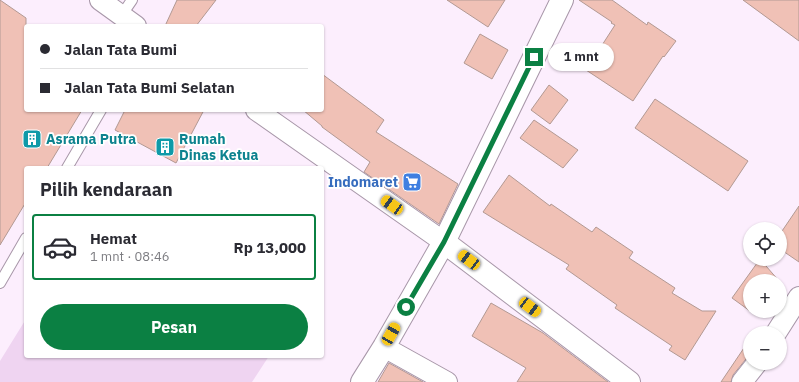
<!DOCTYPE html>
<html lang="id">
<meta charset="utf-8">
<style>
:root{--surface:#fff;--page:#f2f2f3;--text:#2b2b33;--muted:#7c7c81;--line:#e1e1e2;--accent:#0b8043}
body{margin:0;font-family:"IBM Plex Sans",sans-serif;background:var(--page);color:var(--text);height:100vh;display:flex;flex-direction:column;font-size:15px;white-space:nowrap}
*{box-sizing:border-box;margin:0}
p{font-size:13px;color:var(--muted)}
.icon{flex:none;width:22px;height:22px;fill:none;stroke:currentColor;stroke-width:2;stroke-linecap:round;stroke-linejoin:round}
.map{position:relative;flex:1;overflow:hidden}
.sheet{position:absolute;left:24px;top:166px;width:300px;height:192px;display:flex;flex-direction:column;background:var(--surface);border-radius:4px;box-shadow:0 1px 3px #0004}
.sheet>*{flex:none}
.guide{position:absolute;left:24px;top:24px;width:300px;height:88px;border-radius:4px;box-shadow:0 1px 3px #0004;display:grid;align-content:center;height:88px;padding:0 16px;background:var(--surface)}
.controls{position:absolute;left:743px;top:222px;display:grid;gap:8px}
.controls a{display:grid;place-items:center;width:44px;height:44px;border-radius:50%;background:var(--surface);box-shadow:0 1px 3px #0004;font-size:20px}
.end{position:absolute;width:18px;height:18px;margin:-9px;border:5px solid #0b8043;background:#fff;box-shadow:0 0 0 2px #fff}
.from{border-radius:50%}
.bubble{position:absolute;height:28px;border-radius:14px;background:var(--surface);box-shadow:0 1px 3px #0004;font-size:13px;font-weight:700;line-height:28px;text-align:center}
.car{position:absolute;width:12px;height:24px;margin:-12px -6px;border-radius:5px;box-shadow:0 0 3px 1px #0007;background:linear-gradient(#f5c518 24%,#345 0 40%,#f5c518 0 76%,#345 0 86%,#f5c518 0)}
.guide b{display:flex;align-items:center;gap:14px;height:38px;font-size:15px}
.guide b+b{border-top:1px solid var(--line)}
.guide i{width:10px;height:10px;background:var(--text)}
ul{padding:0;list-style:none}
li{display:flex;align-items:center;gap:12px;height:66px;margin:0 8px 6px;padding:0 8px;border:2px solid transparent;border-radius:4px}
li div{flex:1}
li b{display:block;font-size:15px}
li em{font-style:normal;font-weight:700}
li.on{border-color:var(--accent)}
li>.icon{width:36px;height:36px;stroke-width:1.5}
h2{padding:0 16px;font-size:18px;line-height:48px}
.cta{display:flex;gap:8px;margin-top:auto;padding:8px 16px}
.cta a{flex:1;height:46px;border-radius:24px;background:var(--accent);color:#fff;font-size:16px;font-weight:700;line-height:46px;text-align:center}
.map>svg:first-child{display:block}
</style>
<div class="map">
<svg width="799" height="382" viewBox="0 0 799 382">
<rect width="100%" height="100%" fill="#fceefd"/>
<path fill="#efd4f1" d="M26,319V356H269L252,382H0V361Z"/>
<path fill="#f0c1b6" stroke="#b29993" d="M0,0L26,18V110H82L47,168H26V202L0,245Z
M177,0H216L196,26H165Z
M447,0H505L488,27Z
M579,0H612L647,25L648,22L676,41L664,57L663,56L633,101L586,70L615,25L611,23L612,22Z
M743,0H799V41Z
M480,34L508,50L492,79L464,63Z
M322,74L384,120L376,132L458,184L439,224L364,172L370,162L322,127V126L303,110H322Z
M549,85L568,100L550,124L531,110Z
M655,99L748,161L728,191L635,128Z
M125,110H204L176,163L115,130Z
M534,120L578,150L563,168L520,138Z
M509,175L550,206L551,204L592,232L596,227L633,252L629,258L675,288L672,293L702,311H716L685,360L669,350L672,346L615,308L617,305L566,269L569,265L483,212Z
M799,206V262L780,249V234Z
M760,259L779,281H750V311L732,298Z
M491,303L543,333L608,382H517L526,368L472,336Z
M750,339V354L733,375L731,382H721Z
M389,363L423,382H378Z"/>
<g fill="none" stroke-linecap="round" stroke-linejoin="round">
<defs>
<path id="service" d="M121,16L132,0
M67,168L101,110
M0,283L26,238"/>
<path id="minor" d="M100,0L136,26
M256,110L444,242
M776,333L799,297
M384,347L447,382
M742,382L757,363"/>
<path id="tertiary" d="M444,242L629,382
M362,382L384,347L444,242L562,0"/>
</defs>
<use href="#service" stroke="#a897a9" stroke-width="12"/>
<use href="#minor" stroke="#a897a9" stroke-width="22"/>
<use href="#tertiary" stroke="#a897a9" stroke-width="24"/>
<use href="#service" stroke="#fff" stroke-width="10"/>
<use href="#minor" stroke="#fff" stroke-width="20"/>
<use href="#tertiary" stroke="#fff" stroke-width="22"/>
</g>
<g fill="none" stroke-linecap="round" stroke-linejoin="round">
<path stroke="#0b8043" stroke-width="5" d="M406,307L444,242L534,57"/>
</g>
<defs>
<symbol id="building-square" viewBox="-11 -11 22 22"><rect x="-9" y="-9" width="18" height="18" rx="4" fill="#0f9aa8" stroke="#fff"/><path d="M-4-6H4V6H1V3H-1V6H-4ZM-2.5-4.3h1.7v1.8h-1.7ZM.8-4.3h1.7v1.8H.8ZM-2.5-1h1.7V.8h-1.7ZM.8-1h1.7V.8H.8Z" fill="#fff"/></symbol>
<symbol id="supermarket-square" viewBox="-11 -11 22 22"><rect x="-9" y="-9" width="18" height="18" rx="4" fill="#3f7fe0" stroke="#fff"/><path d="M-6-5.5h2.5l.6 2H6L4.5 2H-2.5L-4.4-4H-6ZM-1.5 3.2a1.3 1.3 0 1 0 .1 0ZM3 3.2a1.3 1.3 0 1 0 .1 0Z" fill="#fff"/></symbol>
</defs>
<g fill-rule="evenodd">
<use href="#building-square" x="21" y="128" width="22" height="22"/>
<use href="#building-square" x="154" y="136" width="22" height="22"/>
<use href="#supermarket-square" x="401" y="171" width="22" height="22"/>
</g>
<g text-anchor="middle" stroke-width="3.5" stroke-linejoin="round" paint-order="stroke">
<g font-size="14" font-weight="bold" fill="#0d838f" stroke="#fff" text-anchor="start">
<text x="46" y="144">Asrama Putra</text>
<text x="179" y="144">Rumah<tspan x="179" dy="16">Dinas Ketua</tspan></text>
</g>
<g font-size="14" font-weight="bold" fill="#366cbe" stroke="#fff" text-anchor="end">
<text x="398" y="187">Indomaret</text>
</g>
</g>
</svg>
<div class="controls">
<a><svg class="icon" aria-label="locate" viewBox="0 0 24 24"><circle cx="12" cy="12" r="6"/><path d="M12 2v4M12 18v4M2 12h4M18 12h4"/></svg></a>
<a>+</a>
<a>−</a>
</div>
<i class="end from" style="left:406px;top:307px"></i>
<i class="end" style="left:534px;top:57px"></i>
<div class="bubble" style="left:548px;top:43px;width:66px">1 mnt</div>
<i class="car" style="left:392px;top:205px;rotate:305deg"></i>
<i class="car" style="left:469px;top:260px;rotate:307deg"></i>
<i class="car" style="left:530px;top:307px;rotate:127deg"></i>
<i class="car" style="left:391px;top:334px;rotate:30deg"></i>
<div class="guide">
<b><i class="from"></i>Jalan Tata Bumi</b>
<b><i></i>Jalan Tata Bumi Selatan</b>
</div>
<section class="sheet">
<h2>Pilih kendaraan</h2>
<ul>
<li class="on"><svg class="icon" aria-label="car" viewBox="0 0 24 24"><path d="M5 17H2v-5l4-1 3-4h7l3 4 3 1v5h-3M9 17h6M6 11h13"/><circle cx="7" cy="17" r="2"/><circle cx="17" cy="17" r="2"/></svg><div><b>Hemat</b><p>1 mnt · 08:46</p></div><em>Rp 13,000</em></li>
</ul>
<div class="cta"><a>Pesan</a></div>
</section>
</div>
